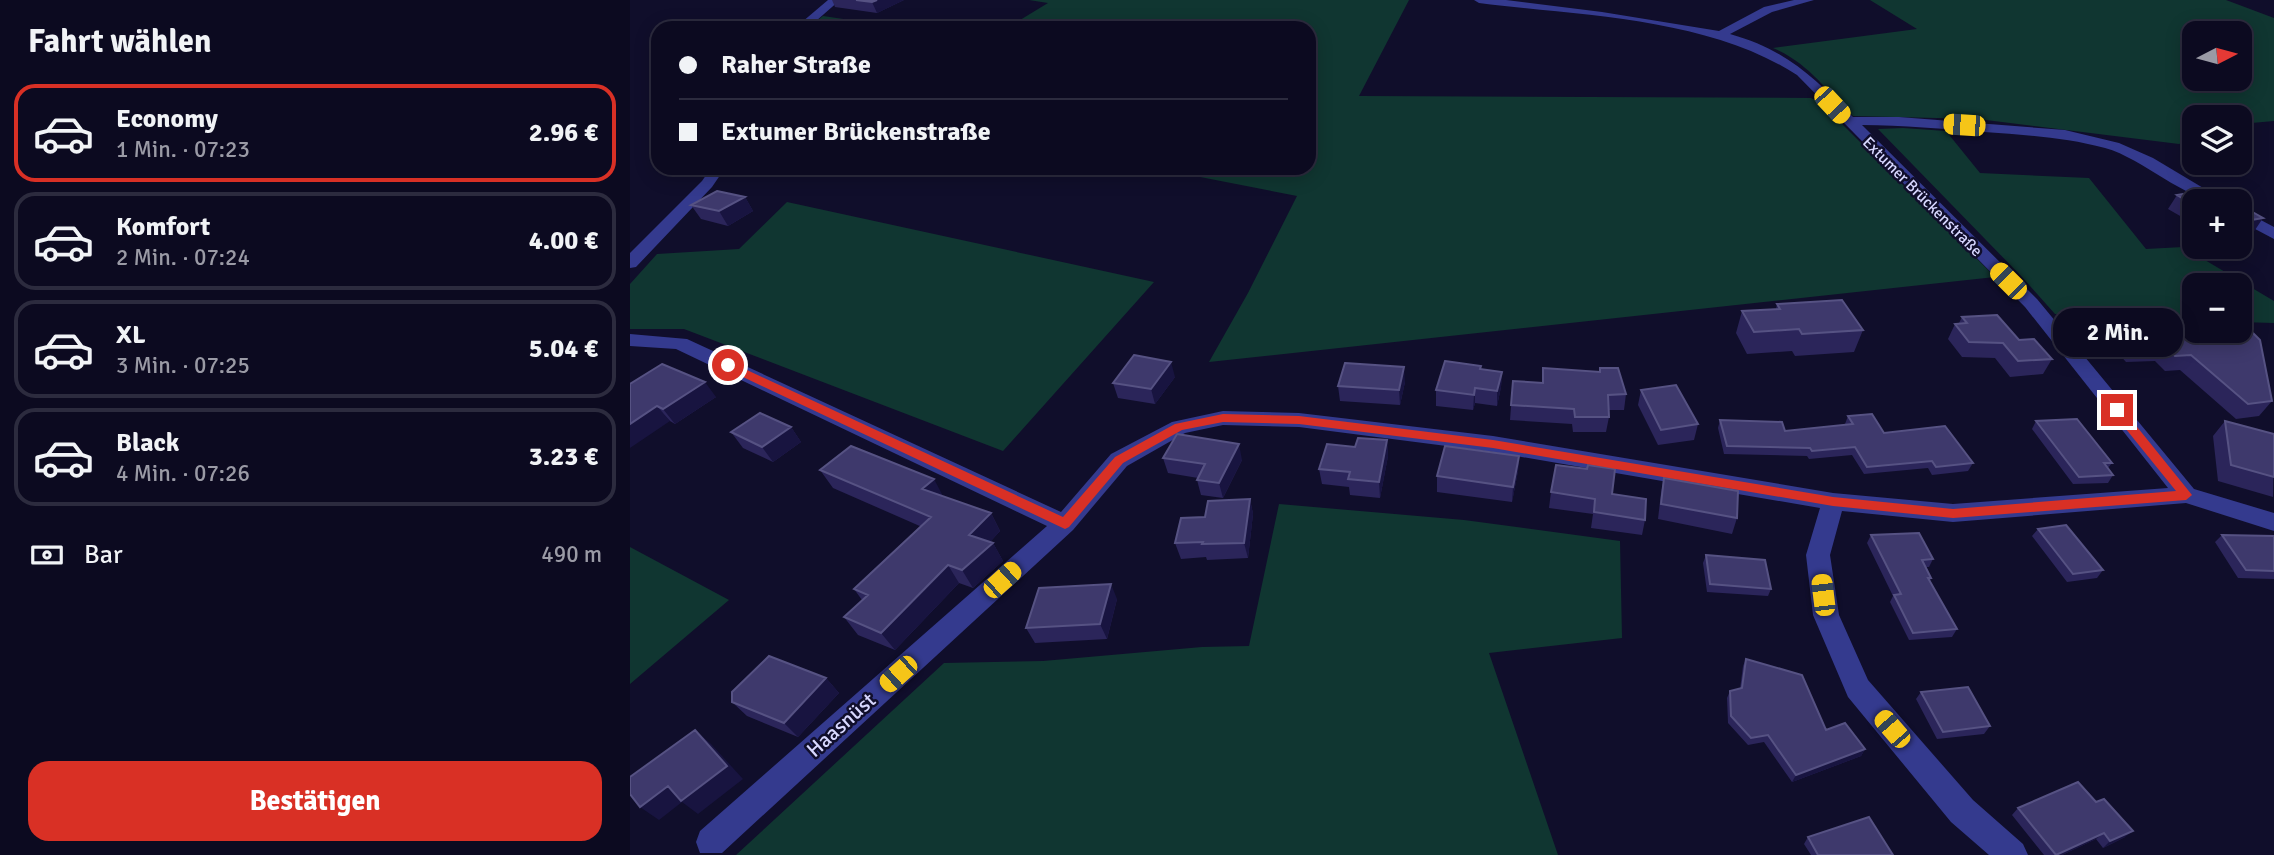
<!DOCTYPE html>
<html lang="de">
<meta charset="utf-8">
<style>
:root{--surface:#0c0a20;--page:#151329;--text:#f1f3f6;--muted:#9a9aa5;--line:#2c2b3e;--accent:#d93025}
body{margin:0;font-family:Signika,sans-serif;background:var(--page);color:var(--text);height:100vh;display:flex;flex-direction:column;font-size:26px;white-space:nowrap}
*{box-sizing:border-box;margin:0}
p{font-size:23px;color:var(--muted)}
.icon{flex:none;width:38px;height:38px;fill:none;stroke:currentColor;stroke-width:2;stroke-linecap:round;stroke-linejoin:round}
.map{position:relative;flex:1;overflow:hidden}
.side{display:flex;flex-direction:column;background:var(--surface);width:630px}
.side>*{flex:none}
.banner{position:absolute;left:21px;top:21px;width:665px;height:154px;border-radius:21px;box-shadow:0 4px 18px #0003,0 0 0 2px var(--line);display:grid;align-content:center;height:154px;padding:0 28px;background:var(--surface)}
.needle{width:46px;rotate:84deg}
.controls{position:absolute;left:1552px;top:21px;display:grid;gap:14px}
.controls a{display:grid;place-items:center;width:70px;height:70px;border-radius:14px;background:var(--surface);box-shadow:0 4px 18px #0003,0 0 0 2px var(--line);font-size:35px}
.end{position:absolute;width:32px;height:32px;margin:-16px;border:9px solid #d93025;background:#fff;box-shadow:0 0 0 4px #fff}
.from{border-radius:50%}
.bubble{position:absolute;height:49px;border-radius:21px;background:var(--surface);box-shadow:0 4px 18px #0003,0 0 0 2px var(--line);font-size:23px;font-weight:700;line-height:49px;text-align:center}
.car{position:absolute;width:21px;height:42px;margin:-21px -10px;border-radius:9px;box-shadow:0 0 5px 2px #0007;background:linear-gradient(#f5c518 24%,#345 0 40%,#f5c518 0 76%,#345 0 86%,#f5c518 0)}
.banner b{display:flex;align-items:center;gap:24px;height:66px;font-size:26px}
.banner b+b{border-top:2px solid var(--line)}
.banner i{width:18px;height:18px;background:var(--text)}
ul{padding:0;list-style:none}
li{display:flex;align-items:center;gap:21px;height:98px;margin:0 14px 10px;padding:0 14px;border:4px solid var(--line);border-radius:21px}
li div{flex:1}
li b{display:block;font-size:26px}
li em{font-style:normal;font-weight:700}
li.on{border-color:var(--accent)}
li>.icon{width:63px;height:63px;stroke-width:1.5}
h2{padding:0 28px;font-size:32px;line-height:84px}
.pay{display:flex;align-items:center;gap:18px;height:77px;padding:0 28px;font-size:26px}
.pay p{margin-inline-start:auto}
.button{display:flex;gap:14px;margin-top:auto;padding:14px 28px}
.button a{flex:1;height:80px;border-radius:21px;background:var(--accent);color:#fff;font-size:28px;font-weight:700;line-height:80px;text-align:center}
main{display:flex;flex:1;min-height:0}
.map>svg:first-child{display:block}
</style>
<main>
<section class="side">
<h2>Fahrt wählen</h2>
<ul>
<li class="on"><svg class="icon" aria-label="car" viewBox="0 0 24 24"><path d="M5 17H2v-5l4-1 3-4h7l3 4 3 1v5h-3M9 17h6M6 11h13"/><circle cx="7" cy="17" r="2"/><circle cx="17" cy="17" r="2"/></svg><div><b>Economy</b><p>1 Min. · 07:23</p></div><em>2.96 €</em></li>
<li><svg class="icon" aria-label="car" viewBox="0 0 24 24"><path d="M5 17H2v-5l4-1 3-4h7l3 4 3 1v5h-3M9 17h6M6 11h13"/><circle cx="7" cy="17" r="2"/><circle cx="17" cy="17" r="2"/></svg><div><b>Komfort</b><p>2 Min. · 07:24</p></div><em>4.00 €</em></li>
<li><svg class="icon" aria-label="car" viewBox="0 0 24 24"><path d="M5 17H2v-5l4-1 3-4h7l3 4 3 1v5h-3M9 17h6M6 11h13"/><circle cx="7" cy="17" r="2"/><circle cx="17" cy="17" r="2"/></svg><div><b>XL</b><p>3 Min. · 07:25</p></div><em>5.04 €</em></li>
<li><svg class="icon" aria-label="car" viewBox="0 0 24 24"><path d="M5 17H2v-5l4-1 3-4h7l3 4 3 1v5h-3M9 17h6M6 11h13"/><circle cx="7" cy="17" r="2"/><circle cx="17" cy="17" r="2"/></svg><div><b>Black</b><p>4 Min. · 07:26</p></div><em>3.23 €</em></li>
</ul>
<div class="pay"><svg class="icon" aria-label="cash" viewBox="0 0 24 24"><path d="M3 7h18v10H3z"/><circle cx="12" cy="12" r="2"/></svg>Bar<p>490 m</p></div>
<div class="button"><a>Bestätigen</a></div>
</section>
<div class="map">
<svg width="1644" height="855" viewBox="0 0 1644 855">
<rect width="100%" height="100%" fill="#100e2b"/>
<path fill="#103631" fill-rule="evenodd" d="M399,0H779L729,96L1181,98L1191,103L1365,277L579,362L618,293L667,196L524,168H679V28H377L418,3Z
M1240,0H1596L1644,18V121L1610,124V117H1564V139L1549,144L1348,119L1223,116C1195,90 1180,64 1143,48L1287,29ZM1564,33H1610V79H1564Z
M193,16L274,28H177Z
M1273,128L1316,131L1350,173L1459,178L1516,249L1553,247L1644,301V323L1610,322V285H1564V320L1425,314L1392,277L1248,129Z
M157,202L524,282L373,451L54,329H0V284L27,254L109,249Z
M649,504L834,520L990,541L992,638L859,653L928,855H106L314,663L413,661L572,647L619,646Z
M0,547L99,600L0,684Z"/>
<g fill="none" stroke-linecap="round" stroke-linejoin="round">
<path fill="#343a8e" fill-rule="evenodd" d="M198,0H210L178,28H165Z
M844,0H876L972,12L1089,31L1134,7L1164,0H1184L1142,12L1100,34C1157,50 1183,77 1223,117H1269L1435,130L1489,143L1523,158L1595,201C1556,203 1515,159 1475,148C1435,137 1395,135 1354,132C1313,129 1273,125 1232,125L1407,299L1564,489L1644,513V531L1556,503L1323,522L1212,511L1200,555L1209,615L1238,680L1343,800L1393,844L1398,855H1359L1321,822L1218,697L1183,615L1176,555L1190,508L863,452L669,427L593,425L555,433L497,466L443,530L92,853H70L66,842L70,831L417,526L46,349L0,346V334L57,339L431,512L481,454L542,422L593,411L669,413L863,436L1203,493L1323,504L1538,488L1395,307L1167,75C1077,17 952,16 849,3Z
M81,168H95L82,187L6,267L0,268V253L72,181Z
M1610,209L1644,227V239L1610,221Z"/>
</g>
<path fill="#2b255a" d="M202,0H274L247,13L205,7Z
M1547,195L1564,201V224L1538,209Z
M115,197L123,211L98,226L71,219L61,205Z
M1147,304L1233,330L1224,352L1165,356L1162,351L1117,354L1106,333L1112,311L1146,309Z
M1332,317L1389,340L1422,359L1413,374L1380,377L1365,358L1332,357L1318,339L1325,324L1329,323Z
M1486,326L1544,330L1642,401L1629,416L1606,419L1550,370L1535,371L1525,361L1496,362L1477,341Z
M851,366V369L872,372L871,387L867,406L845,403L843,410L806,406V390Z
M913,368L969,372L970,368L996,394L994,410H978L979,417L976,432H943L942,424L880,420L883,381L912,383Z
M545,377L525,404L488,398L483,383Z
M775,382L770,405L710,401L708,386Z
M0,384L86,397L45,424L40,421Z
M1011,390L1068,424L1064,440L1028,445L1008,405Z
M1218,416L1254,433L1343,463L1338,471L1302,475L1298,468L1234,474L1222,455L1179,459L1177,456L1094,454L1088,428L1090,420L1155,431L1216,425L1215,424Z
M1406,421L1482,463L1478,468L1483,475L1478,483L1443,484L1402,429Z
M1595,421L1644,434L1643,497L1588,481L1583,436Z
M161,427L171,442L143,462L113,448L101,432Z
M757,440L758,456L750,498L720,495L719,487L692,484L689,469L725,447Z
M889,456L888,471L882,502L807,492V476Z
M533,458L612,460L593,498L571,495L567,480L568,478L538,473Z
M190,470L313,496L361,513L370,531L360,542L363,543L373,561L343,588L329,583L265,650L228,635L214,617L232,600L224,589L292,527L203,488Z
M1034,478L1107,518L1102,534L1028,519L1031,493Z
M921,492L982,494L1015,520L1012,535L961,528L963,514L919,508Z
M620,499L623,514L618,558L577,560L576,557L551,559L545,543L575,517Z
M1408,529L1473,570L1467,578L1437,582L1402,536Z
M1241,535L1303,559L1299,567H1296L1301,578L1300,581L1327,629L1322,637L1279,640L1260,602L1263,596L1237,543Z
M1592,535L1644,536V579L1608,578L1585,542Z
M1076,555L1141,589L1138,596L1077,592L1073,563Z
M487,599L477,639L405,643L396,628Z
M1116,659L1196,730L1235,749L1231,756L1162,782L1134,742L1118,745L1098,723L1097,698L1100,691L1110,689L1113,666Z
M196,678L209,693L168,737L117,716L102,702Z
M1291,692L1360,726L1354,734L1307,739L1286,699Z
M1388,808L1495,837L1473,848L1466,839L1432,855H1414L1382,815Z
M1178,837L1263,855H1181L1174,844Z"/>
<path fill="#181440" d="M247,0H274L247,13L242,2Z
M115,197L123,211L98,226L89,211Z
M1633,218L1623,233L1610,235V222Z
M541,362L545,377L525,404L521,389Z
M774,367L775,382L770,405L769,390Z
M872,372L871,387L867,406V391Z
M75,382L86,397L45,424L33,409Z
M845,388V403L843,410L844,395Z
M27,406L40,421L0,448V424Z
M161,427L171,442L143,462L132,447Z
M757,440L758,456L750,498L749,482Z
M609,444L612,460L593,498L589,483Z
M889,456L888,471L882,502L883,487Z
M304,479L314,498L292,489Z
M620,499L623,514L618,558L614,543Z
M361,513L370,531L350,553L339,535Z
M363,543L373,561L343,588L332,570Z
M318,565L329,583L265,650L251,633Z
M481,584L487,599L477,639L470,624Z
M196,678L209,693L168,737L154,723Z
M65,730L81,744L113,779L68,814L52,802L29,820L10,807Z
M1235,749L1231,756L1162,782L1166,775Z
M1503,831L1495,837L1473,848L1480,841Z
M1474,833L1466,839L1432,855H1426Z"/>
<path fill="#3e396c" stroke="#565283" stroke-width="2" d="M226,0H247L242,2Z
M106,22L139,28H95Z
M1583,189L1604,201H1564V205L1547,195Z
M87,191L115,197L89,211L61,205Z
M1610,205L1633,218L1610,222Z
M1212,300L1233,330L1172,334L1169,329L1124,332L1112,311L1150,309L1147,304Z
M1367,315L1389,340L1404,339L1422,359L1388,361L1373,343L1339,342L1325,324L1337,323L1332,317Z
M1610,320L1630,340L1642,401L1618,404L1561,355L1545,356L1536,346L1506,347L1486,326L1537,323L1544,330L1610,331Z
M504,355L541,362L521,389L483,383Z
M815,361L851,366L850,369L872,372L867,391L845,388L844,395L806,390Z
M715,363L774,367L769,390L708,386Z
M32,364L75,382L33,409L27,406L0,424V384Z
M913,368L970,372V368H988L996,394L978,395L979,417H945L944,409L881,405L883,381L913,383Z
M1046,385L1068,424L1031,430L1011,390Z
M130,413L161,427L132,447L101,432Z
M1242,414L1254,433L1315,426L1343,463L1306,467L1302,461L1237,467L1225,447L1182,451L1180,448L1097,446L1090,420L1152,422L1155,431L1223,424L1218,416Z
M1447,419L1482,463H1474L1483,475L1449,477L1406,421Z
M1595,421L1644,434V477L1601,465Z
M547,434L609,444L589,483L567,480L575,464L533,458Z
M728,438L757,440L749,482L718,479L720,472L689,469L697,444L725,447Z
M221,446L304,479L292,489L361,513L339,535L363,543L332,570L318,565L251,633L214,617L238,595L224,589L301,517L190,470Z
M815,446L889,456L883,487L807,476Z
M926,465L957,469L958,465L985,469L982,494L1016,499L1015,520L964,512L965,499L921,492Z
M1034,478L1108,491L1107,518L1031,504Z
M620,499L614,543L572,544L573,542L545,543L551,518L575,517L578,501Z
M1436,525L1473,570L1443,574L1408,529Z
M1289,533L1303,559L1292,560L1301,578H1298L1327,629L1283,633L1264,595L1271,594L1241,535Z
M1592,535L1644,536V571L1616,570Z
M1076,555L1135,560L1141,589L1080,584Z
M481,584L470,624L396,628L409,588Z
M139,656L196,678L154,723L102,702V692Z
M1116,659L1172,675L1196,730L1215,723L1235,749L1166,775L1138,735L1121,738L1101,716L1100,691L1112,688Z
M1338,687L1360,726L1313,732L1291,692Z
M65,730L97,766L51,801L38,786L10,807L0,794V777Z
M1448,782L1466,802L1474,799L1503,831L1480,841L1474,833L1426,855L1388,808Z
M1239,817L1263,855H1188L1178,837Z"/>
<path fill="#d93025" d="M94,363H102L433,517L485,457L545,424L593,414L669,416L863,440L1203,497L1323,509L1546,491L1483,413V407H1491L1562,495L1556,500L1323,518L1203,506L863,448L669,424L593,422L552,430L493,463L439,527L435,529L94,368Z"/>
<g text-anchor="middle" stroke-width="5" stroke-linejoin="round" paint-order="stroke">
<g font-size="16" fill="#d8d8ff" stroke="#100e2b">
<text transform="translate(1293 196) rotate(45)" y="6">Extumer Brückenstraße</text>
</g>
<g font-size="21" fill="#d8d8ff" stroke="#100e2b">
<text transform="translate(211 725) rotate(-42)" y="7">Haasnüst</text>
</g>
</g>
</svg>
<div class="controls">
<a><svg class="needle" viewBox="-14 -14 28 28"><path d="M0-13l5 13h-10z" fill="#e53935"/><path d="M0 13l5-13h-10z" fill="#9a9aa5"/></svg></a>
<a><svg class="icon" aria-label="layers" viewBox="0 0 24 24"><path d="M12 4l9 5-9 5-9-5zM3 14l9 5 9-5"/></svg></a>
<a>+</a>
<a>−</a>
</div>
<i class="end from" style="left:98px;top:365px"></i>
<i class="end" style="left:1487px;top:410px"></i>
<div class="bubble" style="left:1423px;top:308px;width:130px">2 Min.</div>
<i class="car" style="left:1202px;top:105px;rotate:137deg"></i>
<i class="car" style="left:1334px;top:125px;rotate:274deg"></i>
<i class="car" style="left:1378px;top:281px;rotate:315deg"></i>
<i class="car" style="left:372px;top:580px;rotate:48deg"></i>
<i class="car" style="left:1193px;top:595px;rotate:353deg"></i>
<i class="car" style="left:268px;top:674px;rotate:228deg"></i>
<i class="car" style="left:1262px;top:729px;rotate:319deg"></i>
<div class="banner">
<b><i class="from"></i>Raher Straße</b>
<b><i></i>Extumer Brückenstraße</b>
</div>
</div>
</main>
